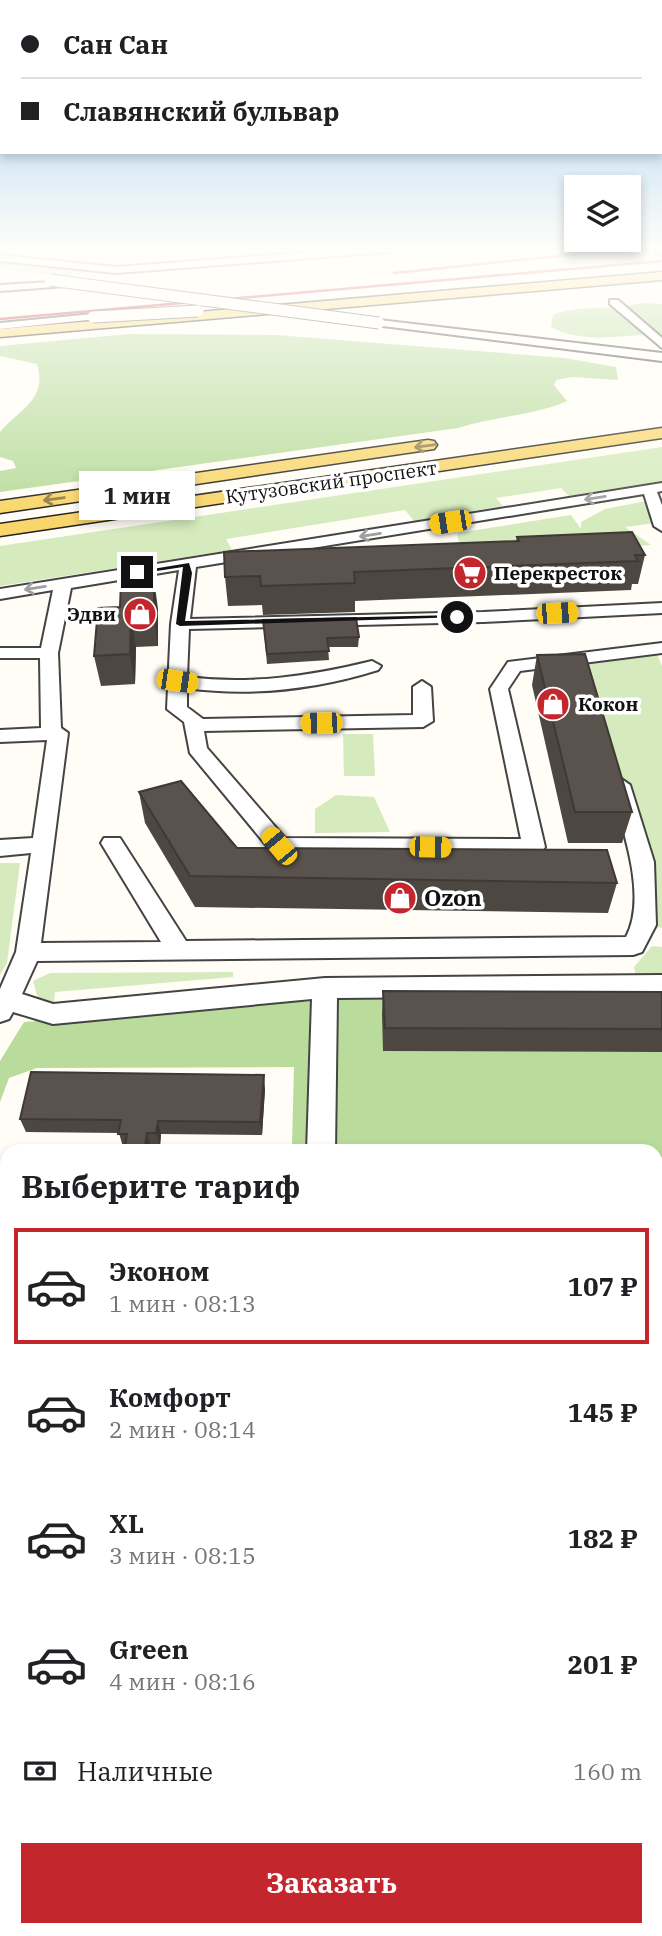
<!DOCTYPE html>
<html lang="ru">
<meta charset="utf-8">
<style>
:root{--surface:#fff;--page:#f2f2f2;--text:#202124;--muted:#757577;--line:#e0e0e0;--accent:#c4262e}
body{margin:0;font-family:"IBM Plex Serif",serif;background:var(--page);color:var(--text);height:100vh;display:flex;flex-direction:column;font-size:26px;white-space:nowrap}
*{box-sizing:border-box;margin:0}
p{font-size:23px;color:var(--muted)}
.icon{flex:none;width:38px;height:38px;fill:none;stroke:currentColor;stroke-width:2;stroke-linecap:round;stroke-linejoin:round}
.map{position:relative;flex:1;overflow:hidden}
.drawer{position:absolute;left:0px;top:1144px;width:663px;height:793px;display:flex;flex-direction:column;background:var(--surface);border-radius:21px 21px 0 0;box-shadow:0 4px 10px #0003}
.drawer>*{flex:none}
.top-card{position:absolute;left:0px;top:0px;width:663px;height:154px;box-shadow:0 4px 10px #0003;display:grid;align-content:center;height:154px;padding:0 21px;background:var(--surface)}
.tools{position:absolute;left:564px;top:175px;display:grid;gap:14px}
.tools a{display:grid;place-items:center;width:77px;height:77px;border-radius:0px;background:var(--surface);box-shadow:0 4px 10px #0003;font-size:35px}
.end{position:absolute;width:32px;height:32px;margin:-16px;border:9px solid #111;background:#fff;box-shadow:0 0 0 4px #fff}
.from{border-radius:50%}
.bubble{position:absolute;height:49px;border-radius:0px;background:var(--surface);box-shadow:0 4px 10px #0003;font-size:23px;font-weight:800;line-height:49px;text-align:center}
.car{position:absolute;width:21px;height:42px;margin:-21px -10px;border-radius:9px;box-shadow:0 0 5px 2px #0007;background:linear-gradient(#f5c518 24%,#345 0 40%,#f5c518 0 76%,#345 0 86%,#f5c518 0)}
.top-card b{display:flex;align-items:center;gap:24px;height:66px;font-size:26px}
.top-card b+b{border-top:2px solid var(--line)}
.top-card i{width:18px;height:18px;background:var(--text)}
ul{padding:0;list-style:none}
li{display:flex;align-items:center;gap:21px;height:116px;margin:0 14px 10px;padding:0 7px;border:4px solid transparent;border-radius:0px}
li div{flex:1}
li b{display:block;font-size:26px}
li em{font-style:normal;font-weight:800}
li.on{border-color:var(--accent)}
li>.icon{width:63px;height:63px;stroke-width:1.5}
h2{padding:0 21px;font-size:32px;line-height:84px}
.pay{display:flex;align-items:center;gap:18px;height:77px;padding:0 21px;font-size:26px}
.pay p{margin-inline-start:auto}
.cta{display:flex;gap:14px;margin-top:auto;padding:14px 21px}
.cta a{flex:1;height:80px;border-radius:0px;background:var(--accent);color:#fff;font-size:28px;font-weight:800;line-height:80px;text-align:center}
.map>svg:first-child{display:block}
</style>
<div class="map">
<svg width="662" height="1936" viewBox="0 0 662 1936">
<rect width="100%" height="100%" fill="#fffdf5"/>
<path fill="#d5ebbd" d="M0,263L85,272L68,277L0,269Z
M662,447V481L569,496L561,488L496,498L503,506L414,521L405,510L226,539L232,550L0,586V546Z
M647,501L655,523L625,527L651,545L462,558L457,533L571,515L581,529V522L605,509Z
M655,650L662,666V928L644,925L643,862L583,660Z
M343,734H373L375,776H344Z
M336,795L374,797L390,832L315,833V809Z
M0,863H20L7,963L0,975Z
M652,946L662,947V985H638L634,967Z
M233,972V977L55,992L53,1014L38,999L33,981L50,973Z"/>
<path fill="#b9dc9c" d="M641,303L662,304V335C625,333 587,346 551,327L553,315C580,304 612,311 641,303Z
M129,334L276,335L565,358L616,367L618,380L572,377L556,380L554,385L567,401C533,416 494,416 458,428L0,492V471L16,468L13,461L0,457V432C19,409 48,400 37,364L0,356V346Z
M384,997V1051L662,1052V1651L656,1615V1152H329L335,999Z
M312,1001L308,1147L292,1146L294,1067L37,1068L9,1078L0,1102V1061L24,1022Z
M0,1593L7,1594V1930H627L623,1936H0Z
M656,1773H662V1884L656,1891Z"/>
<path fill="#e6f2cf" d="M0,1429H7V1581H0Z"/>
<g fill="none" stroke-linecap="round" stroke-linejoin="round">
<defs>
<path id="minor" d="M366,248H407L402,251L116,273L0,261V255L116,267Z
M84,280L85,282L80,285L0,291V285Z
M610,300H618L662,338V348L610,304Z
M93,314L99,317L97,319L0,329V323Z
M379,320L662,353V361L375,325L373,323Z
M662,483V491L657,492L662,505V531L654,526L644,494L196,567L190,619L483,612L662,603V613L483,622L189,629L187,677C250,685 311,676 372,661L381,666L378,670C317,689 251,697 187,688V707L203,719L413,715V687L422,681L431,687L433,721L423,727L204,731L207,748L285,838L521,839L490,689L508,662L662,643V653L520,671L508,689L545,847L542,852L534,855L271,851L190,753L184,722L167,709L171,624L179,570L71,588L58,653L61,728L68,733L41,943L161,942L101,843L104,838H120L186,941L626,937C648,896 622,827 610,785L620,778L630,785L654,862L656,925L642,952L633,955L37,961L22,994L53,1004L325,978L662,975V995L337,998L335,1152H307L312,999L53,1024L13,1012L9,1019L0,1022V989L16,952L31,853L0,856V840L33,838L47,740L0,742V730L41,728L40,658H0V648H41L53,590L0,599V589Z
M656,1624L662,1626V1695L656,1692Z
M656,1696H662V1736H656Z"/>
<path id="major" d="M662,272V280L0,337V329Z
M662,428V438L0,536V524Z
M428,440L434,441L437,445L434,449L0,513V501Z"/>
</defs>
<use href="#minor" stroke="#444" stroke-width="4"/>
<use href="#major" stroke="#222" stroke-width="3"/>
<use href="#minor" fill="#fff" fill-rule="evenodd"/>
<use href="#major" fill="#f9d66b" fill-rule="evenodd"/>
<path stroke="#c4262e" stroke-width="2.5" d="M394,273L634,248
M0,319L662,261"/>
<defs>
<path id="minor-bridge" d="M50,280L379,323
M93,317L198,311"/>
</defs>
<use href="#minor-bridge" stroke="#444" stroke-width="13" stroke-linecap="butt"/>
<use href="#minor-bridge" stroke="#fff" stroke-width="11"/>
</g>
<path fill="#4d4742" d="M109,248H167L119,252L110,250Z
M645,248H662V258Z
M517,537L645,555L638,584H632L631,590L355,601V612L263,615L262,605L228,606L225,577L516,541Z
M98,608L158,609V646L136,647L135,684L101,686L94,656Z
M263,620L359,637L358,647H328L329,660L267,664Z
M537,655L632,812L622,843H568L532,685Z
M139,792L237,848L617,883L608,913L195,907L145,823Z
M383,991L662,992V1052L383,1051L382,1014Z
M265,1089L262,1135L161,1134L160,1146H151L150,1152H124L125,1147H123L119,1133L26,1132L20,1119Z
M0,1194H7V1275H0Z"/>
<path fill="#3f3936" d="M119,248H167L119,252Z
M154,579L158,609V646L154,616Z
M131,617L136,647L135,684L130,654Z
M264,1075L265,1089L262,1135L260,1122Z
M158,1121L161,1134L160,1146L156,1133Z
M147,1133L151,1146L150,1152H144Z"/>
<path fill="#5a524d" stroke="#3f3936" stroke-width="2" d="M632,532L645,555H635L638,561L354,572L355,583L261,586L260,576L225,577L224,552L519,541L517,537Z
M154,579V616L131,617L130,654L94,656L98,608L120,607L121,581Z
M356,618L359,637L327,638L329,651L267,654L263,620Z
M585,654L632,812H575L537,655Z
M181,781L237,848L607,850L617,883L190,876L139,792Z
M383,991L662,992V1029L385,1028Z
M31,1072L264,1075L260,1122L158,1121L156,1133H147L144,1152H124L127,1134H118L121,1120L20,1119Z
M0,1194H7V1263H0Z"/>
<defs><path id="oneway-shaft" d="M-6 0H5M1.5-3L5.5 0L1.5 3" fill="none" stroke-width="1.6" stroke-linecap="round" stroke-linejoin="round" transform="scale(1.75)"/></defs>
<g stroke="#917d42">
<use href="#oneway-shaft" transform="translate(425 446) rotate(172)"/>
<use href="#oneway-shaft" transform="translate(54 499) rotate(172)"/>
</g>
<g stroke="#a0a0a0">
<use href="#oneway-shaft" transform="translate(595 498) rotate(171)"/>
<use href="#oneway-shaft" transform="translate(370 535) rotate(171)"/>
<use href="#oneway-shaft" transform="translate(35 588) rotate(171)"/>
</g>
<linearGradient id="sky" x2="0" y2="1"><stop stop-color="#95c6ee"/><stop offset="0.48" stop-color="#fffefa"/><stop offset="1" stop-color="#fffefa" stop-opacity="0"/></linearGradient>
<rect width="662" height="519" fill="url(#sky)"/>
<path fill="#111" d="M189,563L192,573L185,621L457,615L461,617L180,626L176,624L183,567L137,574L134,572Z"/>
<defs>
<symbol id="supermarket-disc" viewBox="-11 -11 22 22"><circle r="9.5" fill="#c4262e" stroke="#fff"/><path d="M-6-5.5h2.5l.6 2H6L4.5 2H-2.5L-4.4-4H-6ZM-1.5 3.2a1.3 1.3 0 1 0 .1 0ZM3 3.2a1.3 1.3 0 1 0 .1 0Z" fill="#fff"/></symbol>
<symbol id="shop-disc" viewBox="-11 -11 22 22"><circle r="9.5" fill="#c4262e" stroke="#fff"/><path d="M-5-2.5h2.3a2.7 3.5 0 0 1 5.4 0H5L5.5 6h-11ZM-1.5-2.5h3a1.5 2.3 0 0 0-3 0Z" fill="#fff"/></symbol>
</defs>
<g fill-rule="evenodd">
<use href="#supermarket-disc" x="451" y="554" width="38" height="38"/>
<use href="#shop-disc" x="121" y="595" width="38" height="38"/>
<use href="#shop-disc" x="534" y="685" width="38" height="38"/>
<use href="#shop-disc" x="381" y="879" width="38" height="38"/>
</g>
<g text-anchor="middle" stroke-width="7" stroke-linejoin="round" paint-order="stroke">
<g font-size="19" fill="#111" stroke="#fff">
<text transform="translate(331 482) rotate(-8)" y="7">Кутузовский проспект</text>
</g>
<g font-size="19" font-weight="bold" fill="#111" stroke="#fff" text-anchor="start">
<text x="494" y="580">Перекресток</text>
<text x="116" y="621" text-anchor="end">Эдви</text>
<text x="578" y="711">Кокон</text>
</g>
<g font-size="23" font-weight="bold" fill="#111" stroke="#fff" text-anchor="start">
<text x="424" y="906">Ozon</text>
</g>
</g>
</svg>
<div class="tools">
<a><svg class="icon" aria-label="layers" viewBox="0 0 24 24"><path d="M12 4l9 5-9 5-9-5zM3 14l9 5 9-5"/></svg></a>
</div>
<i class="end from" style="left:457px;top:617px"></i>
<i class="end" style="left:137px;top:572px"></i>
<div class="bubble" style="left:79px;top:471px;width:116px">1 мин</div>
<i class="car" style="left:450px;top:522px;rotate:261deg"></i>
<i class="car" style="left:557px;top:613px;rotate:87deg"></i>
<i class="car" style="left:177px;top:681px;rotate:98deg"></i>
<i class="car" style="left:321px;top:723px;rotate:269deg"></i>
<i class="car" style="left:279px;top:846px;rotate:320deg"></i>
<i class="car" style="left:430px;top:847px;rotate:91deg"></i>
<div class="top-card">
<b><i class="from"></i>Сан Сан</b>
<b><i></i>Славянский бульвар</b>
</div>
<section class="drawer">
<h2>Выберите тариф</h2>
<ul>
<li class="on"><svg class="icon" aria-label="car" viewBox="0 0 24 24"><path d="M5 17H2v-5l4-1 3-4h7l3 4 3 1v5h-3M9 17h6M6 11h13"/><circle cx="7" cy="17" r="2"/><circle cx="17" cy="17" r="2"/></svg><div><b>Эконом</b><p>1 мин · 08:13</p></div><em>107 ₽</em></li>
<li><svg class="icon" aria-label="car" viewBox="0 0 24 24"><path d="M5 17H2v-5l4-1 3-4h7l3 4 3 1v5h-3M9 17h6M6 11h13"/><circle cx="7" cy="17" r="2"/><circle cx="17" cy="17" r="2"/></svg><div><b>Комфорт</b><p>2 мин · 08:14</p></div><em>145 ₽</em></li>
<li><svg class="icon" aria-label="car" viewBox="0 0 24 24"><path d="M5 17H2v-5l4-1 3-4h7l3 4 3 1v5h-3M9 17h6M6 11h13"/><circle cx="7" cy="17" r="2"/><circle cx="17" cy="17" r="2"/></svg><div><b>XL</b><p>3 мин · 08:15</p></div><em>182 ₽</em></li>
<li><svg class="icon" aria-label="car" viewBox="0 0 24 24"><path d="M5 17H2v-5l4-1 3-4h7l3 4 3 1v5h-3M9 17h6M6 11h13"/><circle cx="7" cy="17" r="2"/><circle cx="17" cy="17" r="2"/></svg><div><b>Green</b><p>4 мин · 08:16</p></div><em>201 ₽</em></li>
</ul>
<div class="pay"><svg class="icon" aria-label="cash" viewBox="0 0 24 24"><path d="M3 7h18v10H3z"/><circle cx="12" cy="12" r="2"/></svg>Наличные<p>160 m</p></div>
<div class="cta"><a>Заказать</a></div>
</section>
</div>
